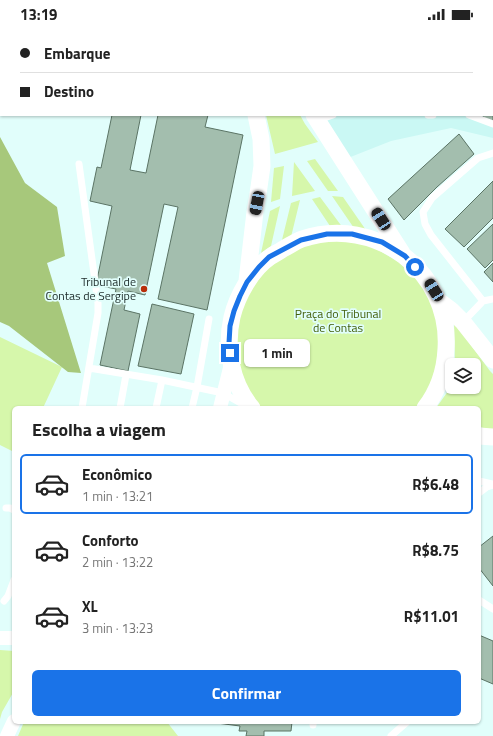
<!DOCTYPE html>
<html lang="pt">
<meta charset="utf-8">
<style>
:root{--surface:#fff;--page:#f6f6f6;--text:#222;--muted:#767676;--line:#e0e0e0;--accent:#1a73e8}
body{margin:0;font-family:"Titillium Web",sans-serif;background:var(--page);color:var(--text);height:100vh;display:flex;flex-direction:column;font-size:15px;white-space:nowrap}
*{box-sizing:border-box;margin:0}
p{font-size:13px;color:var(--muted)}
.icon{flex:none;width:22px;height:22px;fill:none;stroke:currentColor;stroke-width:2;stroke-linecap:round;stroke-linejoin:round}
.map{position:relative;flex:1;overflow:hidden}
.sheet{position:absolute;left:12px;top:378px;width:469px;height:318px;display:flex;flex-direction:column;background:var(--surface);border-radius:6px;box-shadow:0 1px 3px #0004}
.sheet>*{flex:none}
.top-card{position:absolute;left:0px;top:0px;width:493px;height:88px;box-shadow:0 1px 3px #0004;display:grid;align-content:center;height:88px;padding:0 20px;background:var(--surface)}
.controls{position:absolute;left:445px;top:330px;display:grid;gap:8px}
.controls a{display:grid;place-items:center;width:36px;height:36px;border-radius:6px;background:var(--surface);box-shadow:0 1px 3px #0004;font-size:20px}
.end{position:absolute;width:18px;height:18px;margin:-9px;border:5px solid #1a73e8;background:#fff;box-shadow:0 0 0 2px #fff}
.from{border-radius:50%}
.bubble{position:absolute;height:28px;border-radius:6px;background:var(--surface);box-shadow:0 1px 3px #0004;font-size:13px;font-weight:700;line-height:28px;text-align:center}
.car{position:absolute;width:12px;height:24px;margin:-12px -6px;border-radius:5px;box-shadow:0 0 3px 1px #0007;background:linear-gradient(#222 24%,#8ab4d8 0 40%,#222 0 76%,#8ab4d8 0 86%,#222 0)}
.top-card b{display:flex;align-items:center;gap:14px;height:38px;font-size:15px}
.top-card b+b{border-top:1px solid var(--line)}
.top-card i{width:10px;height:10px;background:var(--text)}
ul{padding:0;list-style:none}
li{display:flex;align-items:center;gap:12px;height:60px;margin:0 8px 6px;padding:0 12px;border:2px solid transparent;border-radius:6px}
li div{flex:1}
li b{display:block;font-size:15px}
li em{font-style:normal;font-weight:700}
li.on{border-color:var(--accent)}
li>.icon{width:36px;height:36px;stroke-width:1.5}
h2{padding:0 20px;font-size:18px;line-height:48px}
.action{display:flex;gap:8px;margin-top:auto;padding:8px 20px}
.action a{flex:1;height:46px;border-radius:6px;background:var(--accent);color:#fff;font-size:16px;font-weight:700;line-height:46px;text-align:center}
.status{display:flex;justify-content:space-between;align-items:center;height:28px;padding:0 20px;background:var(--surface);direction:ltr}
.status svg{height:11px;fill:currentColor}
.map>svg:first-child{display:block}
</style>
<div class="status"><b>13:19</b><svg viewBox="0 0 49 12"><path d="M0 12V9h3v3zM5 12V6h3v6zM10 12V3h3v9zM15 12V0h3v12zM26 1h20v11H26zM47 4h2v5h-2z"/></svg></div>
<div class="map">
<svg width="493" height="708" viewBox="0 0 493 708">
<rect width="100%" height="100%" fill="#e1fefb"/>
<path fill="#caf8f4" d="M290,0H493V110L451,100L391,113L348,130L323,87H492V1H290Z"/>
<path fill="#d6f7ab" d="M266,87H300L305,96L318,114L275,126Z
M315,131L338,163H328L307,133Z
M294,134L315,163L292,168Z
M284,138L280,171L271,174L274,140Z
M332,168L343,169L368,205L356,203Z
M320,169L343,200L332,201L312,171Z
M300,172L291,209L282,212L291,175Z
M280,178L271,218L261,225L270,183Z
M352,206L425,250L447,311L425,380H252L229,315L247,254L301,212Z
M454,294L490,343L493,346V402L479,399V380H436L451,359L452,353V359H474V337H455Z
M0,309L62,339L43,380H14V424L0,417Z
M0,622L14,623V663L2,684L0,691Z
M24,694H167L178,708H18Z"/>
<path fill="#a7c87b" d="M0,109L25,155L57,179L65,228L47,235L81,345L68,344L9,298L0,294Z"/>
<path fill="#a3beae" stroke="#5b7465" d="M369,0H493V94L486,92L482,87H492V1H368Z
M112,87H141L130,142L146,145L158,87H208L205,99L243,107L207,282L158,271L178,179L164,176L145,267L128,263L124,282L140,286L128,343L100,337L116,261L96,257L112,178L90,173L97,139L101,140Z
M459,106L474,126L437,159L404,192L388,171Z
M493,153V190L464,219L445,201Z
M493,196V232L485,240L467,221Z
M493,235V254L484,244Z
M152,276L194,286L181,346L138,338Z
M493,508V558L479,540V519Z
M479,607L493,613V656L479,650Z
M209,694H292L291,703H264V708H246L247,703H239L240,698Z"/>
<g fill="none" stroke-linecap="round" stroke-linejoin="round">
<path stroke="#fff" stroke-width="7" d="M428,87H433
M469,87L493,96
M318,90H324L333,87
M79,136L98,275V285L82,380
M483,273L431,207L425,196L423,184L432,170L478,130L493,125
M463,294L483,273L493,271
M89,340L162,352L223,365L244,377
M120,380L126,347
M156,380L162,352
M192,380L197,359L209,291
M479,453L493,456
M479,465L487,459L493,457
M6,480H10L14,482
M479,572L493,581
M4,573L8,568L14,552
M313,697V694
M391,708L407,694"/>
<path stroke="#fff" stroke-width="14" d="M220,380L231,336
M0,610H14
M7,708L14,693"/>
<path stroke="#fff" stroke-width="17" d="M165,0L170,1
M280,0L281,1
M99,1L104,0
M314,87L402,225
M247,253L255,184L258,166L262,138L261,111L256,87
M439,273L451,282L463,294L493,332
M252,380C231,355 225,320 232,289C237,268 252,241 270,229C274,226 279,224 283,221C289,218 296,213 302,211C376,187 451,243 446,321C445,342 438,363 425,380
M479,408L493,409"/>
<path stroke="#7adbf3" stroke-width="22" d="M17,1L19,0
M75,1L76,0
M0,13L1,12
M0,49L1,48"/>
</g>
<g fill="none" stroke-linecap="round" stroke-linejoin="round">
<path stroke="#1a73e8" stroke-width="5" d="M230,325L229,315L230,298L234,283L240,268L247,254L259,239L269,229L301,212L327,206H352L382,214L405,228L415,239"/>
</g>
<circle fill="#b82e09" stroke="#e1fefb" stroke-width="1.5" cx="144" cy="261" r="4"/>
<g text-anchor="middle" stroke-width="3.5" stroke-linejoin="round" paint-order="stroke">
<g font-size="12" fill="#1c2a29" stroke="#e1fefb" text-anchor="end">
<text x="136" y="258">Tribunal de<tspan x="136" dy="14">Contas de Sergipe</tspan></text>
</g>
<g font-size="12" fill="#435f09" stroke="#e1fefb">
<text x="338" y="290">Praça do Tribunal<tspan x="338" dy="14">de Contas</tspan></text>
</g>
</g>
</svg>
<div class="controls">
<a><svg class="icon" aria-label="layers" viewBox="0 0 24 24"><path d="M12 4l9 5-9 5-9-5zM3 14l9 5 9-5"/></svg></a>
</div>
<i class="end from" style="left:415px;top:239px"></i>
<i class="end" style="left:230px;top:325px"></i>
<div class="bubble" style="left:244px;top:311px;width:66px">1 min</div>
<i class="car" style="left:257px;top:175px;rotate:191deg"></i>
<i class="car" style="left:381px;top:191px;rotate:327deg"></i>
<i class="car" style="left:434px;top:262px;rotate:328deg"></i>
<div class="top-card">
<b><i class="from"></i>Embarque</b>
<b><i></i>Destino</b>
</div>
<section class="sheet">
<h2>Escolha a viagem</h2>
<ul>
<li class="on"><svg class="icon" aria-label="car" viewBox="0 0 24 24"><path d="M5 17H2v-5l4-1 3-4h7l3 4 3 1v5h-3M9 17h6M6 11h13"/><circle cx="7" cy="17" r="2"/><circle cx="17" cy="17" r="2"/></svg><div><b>Econômico</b><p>1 min · 13:21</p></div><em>R$6.48</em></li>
<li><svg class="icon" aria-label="car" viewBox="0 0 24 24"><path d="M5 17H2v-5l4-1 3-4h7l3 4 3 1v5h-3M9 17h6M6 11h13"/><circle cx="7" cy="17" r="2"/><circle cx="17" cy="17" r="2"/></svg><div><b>Conforto</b><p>2 min · 13:22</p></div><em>R$8.75</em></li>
<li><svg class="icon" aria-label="car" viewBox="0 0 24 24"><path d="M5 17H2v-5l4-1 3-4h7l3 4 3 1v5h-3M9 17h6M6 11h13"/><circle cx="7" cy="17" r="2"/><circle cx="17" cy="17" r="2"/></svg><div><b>XL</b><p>3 min · 13:23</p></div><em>R$11.01</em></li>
</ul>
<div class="action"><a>Confirmar</a></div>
</section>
</div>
